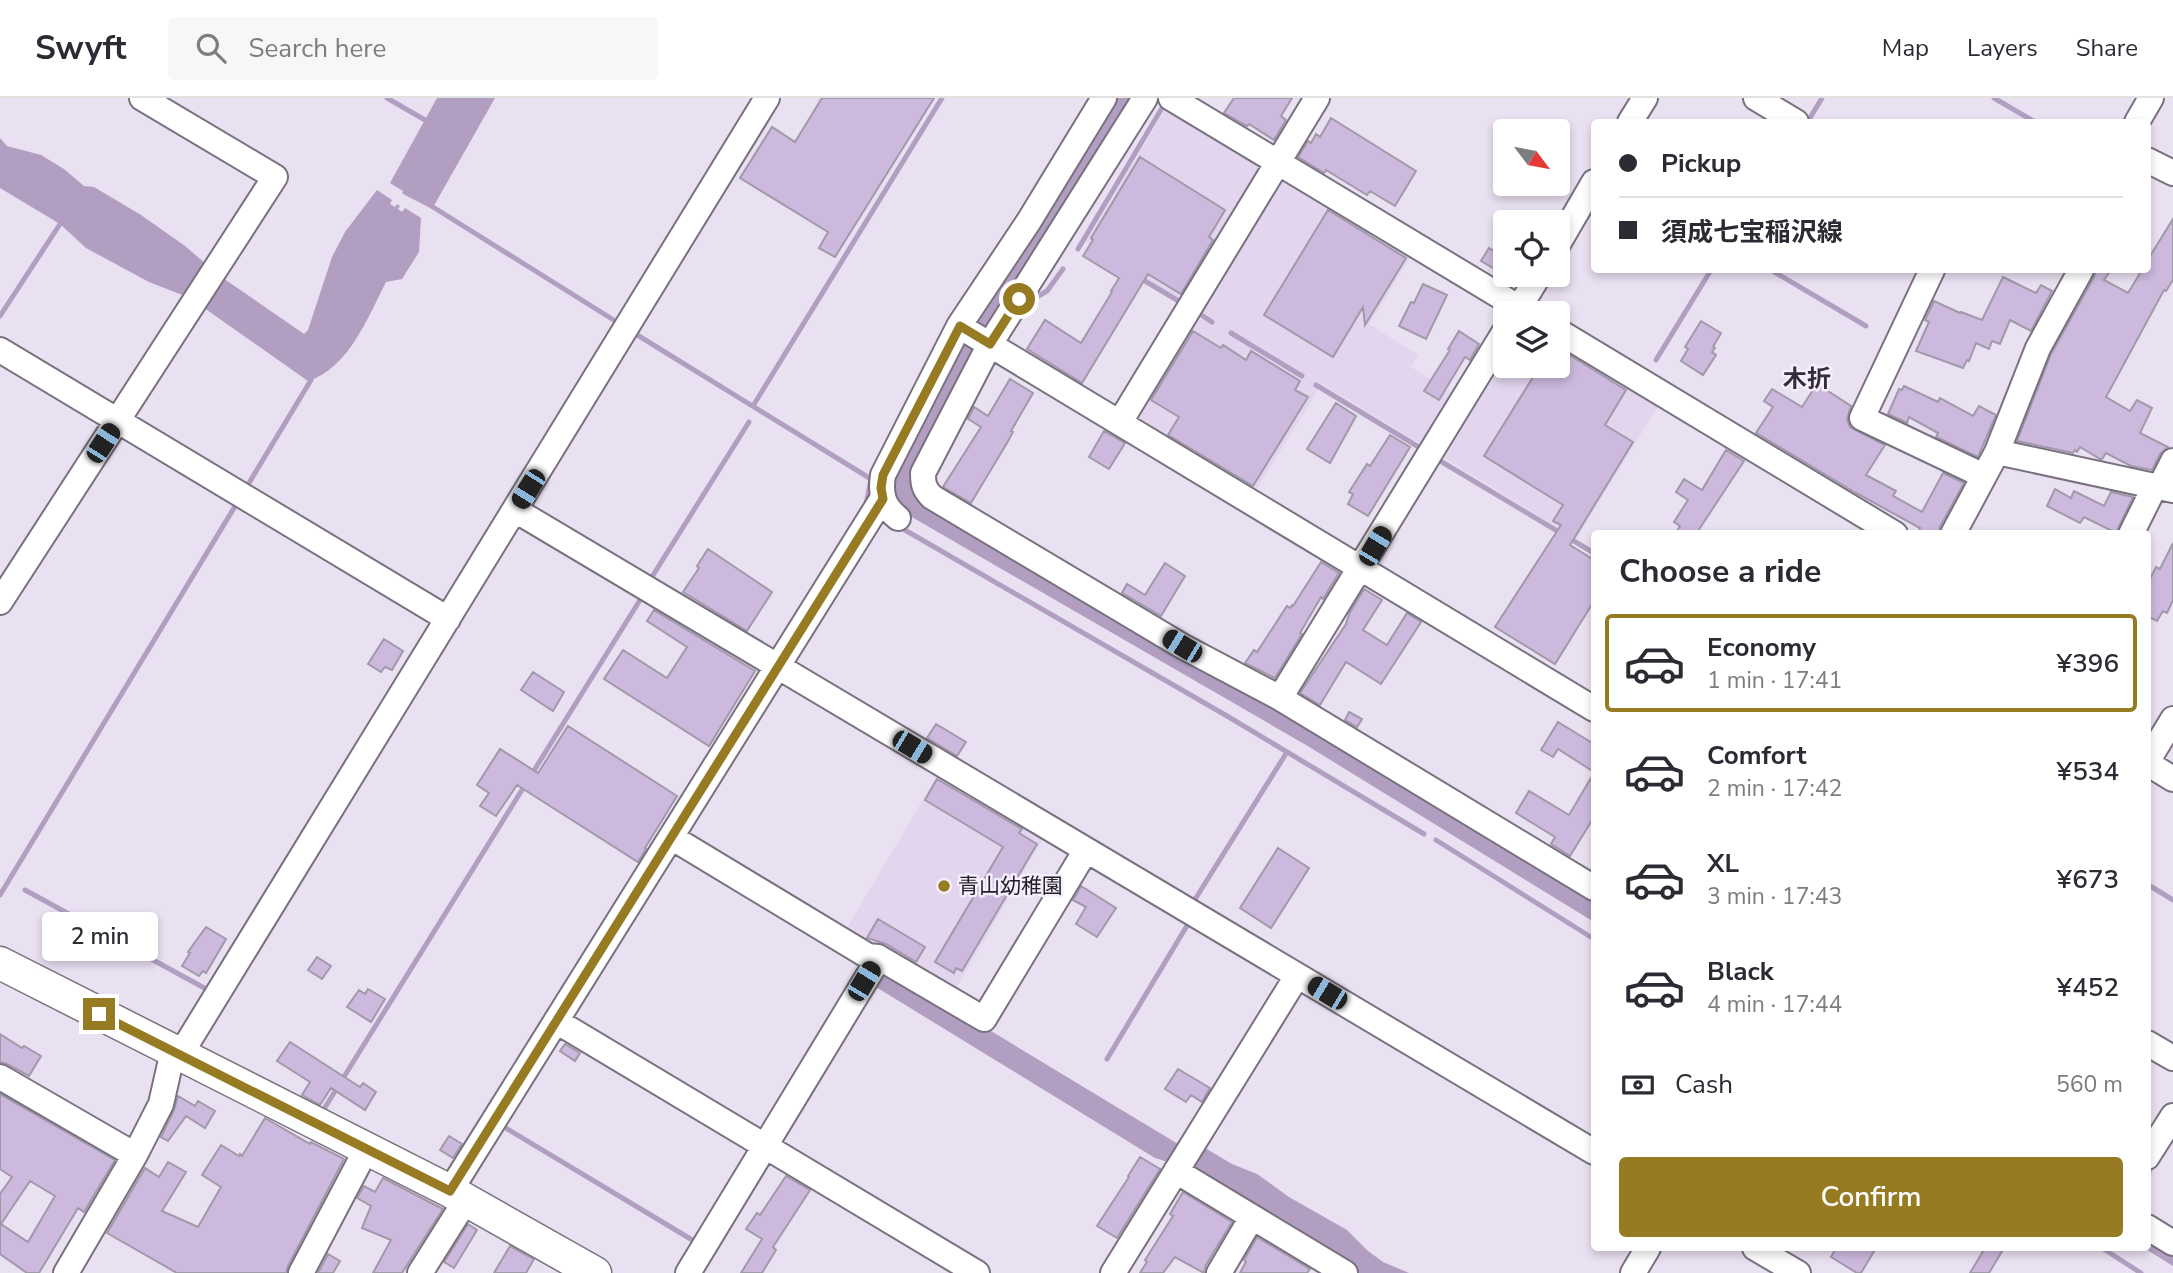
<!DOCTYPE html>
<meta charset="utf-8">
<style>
:root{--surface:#fff;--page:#f7f7f7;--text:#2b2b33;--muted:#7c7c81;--line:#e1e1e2;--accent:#967b23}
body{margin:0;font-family:"Nunito Sans","Noto Sans JP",sans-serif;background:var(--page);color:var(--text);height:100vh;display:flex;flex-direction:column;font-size:26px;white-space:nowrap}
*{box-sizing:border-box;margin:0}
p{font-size:23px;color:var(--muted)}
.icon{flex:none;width:38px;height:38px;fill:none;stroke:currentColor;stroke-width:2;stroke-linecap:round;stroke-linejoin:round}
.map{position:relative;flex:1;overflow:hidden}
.sheet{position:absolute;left:1591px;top:432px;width:560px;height:721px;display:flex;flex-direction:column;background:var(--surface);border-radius:7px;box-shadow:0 4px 10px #0003}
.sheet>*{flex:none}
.hud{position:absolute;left:1591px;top:21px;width:560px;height:154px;border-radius:7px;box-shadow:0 4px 10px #0003;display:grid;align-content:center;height:154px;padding:0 28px;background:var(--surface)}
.needle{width:46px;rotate:122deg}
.fabs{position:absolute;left:1493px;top:21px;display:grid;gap:14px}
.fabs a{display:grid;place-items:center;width:77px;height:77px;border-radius:7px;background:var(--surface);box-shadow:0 4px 10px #0003;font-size:35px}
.end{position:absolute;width:32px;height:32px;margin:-16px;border:9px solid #967b23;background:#fff;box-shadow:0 0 0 4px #fff}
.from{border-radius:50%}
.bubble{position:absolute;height:49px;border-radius:7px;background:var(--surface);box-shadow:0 4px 10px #0003;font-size:23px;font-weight:600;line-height:49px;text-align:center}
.car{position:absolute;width:21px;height:42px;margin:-21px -10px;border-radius:9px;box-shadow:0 0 5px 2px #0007;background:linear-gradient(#222 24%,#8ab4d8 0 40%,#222 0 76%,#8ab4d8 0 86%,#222 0)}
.hud b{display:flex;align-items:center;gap:24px;height:66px;font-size:26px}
.hud b+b{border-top:2px solid var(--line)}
.hud i{width:18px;height:18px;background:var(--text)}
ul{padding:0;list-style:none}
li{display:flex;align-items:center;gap:21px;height:98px;margin:0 14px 10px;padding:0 14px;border:4px solid transparent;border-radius:7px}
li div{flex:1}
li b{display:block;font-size:26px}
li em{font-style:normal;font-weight:600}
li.on{border-color:var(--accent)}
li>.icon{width:63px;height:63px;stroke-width:1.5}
h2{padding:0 28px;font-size:32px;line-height:84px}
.pay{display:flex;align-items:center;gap:18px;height:77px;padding:0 28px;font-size:26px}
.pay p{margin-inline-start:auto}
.button{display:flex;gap:14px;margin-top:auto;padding:14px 28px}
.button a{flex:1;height:80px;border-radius:7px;background:var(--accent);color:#fff;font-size:28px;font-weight:600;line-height:80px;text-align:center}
header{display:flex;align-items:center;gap:42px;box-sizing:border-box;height:98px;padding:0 35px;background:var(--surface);border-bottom:2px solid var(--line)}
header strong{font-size:33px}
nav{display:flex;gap:38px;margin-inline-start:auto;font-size:24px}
.search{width:490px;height:63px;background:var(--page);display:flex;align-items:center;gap:18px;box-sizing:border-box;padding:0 24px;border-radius:7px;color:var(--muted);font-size:26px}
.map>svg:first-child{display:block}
</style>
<header>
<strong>Swyft</strong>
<div class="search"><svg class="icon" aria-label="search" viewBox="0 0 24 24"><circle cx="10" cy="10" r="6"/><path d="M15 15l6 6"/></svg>Search here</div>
<nav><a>Map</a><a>Layers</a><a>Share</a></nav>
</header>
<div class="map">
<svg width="2173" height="1175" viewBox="0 0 2173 1175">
<rect width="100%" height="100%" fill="#e9e0f1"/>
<path fill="#e2d5ed" d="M1167,9L1269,72L1187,205L1086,144Z
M1281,79L1412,157L1369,226L1418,257L1411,269L1453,295L1421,346L1322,286L1251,400L1128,326Z
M1558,243L1660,305L1576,441L1444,360L1505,260V268H1558Z
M938,676L1044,739L952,897L843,837Z"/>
<path fill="#b19ec1" d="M437,0H495L432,111L405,97L402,95L403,93L390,85Z
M1113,0H1137L914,379L1276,608L1594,801V824L1306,647L910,418L896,405L890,378L959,241Z
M0,40L7,48L41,57L64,71L84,88L94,89L141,117L185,148L220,178L304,236L308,232L332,159L345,134L377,92L392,102L390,106L395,109L397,106L400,108L398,111L402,114L405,110L421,120L419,154L402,181L386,184C368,219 349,270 308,283L190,200L149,184L86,150L60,126L0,90Z
M885,869L1183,1049L1168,1064L1155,1060L876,889L875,886Z
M1200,1047L1232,1066L1257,1076L1289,1099L1347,1132L1368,1153L1383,1164L1409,1175H1355L1189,1068Z
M2147,1136L2173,1152V1168L2144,1150H2147Z"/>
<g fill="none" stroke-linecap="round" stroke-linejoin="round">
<path stroke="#b19ec1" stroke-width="5" d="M387,0L425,22
M1994,0L2035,24
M1810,20L1822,0
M433,109L620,226
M1078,151L1162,10
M1771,172L1866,228
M1140,180L1182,205
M1030,203L1047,193L1063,171
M1194,212L1212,224
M0,218L60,126
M634,235L871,381L866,407
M1231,235L1302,278
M1656,262L1711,172
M1316,287L1417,348
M753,308L942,0
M1442,364L1594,455
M246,390L311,282V278
M898,428L1227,618L1424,736
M650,482L749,324
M530,679L640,502
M1436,742L1594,841
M2147,786L2173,802
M25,792L208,892
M0,797L237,405
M1194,803L1287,654
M1107,961L1188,826
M324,1011L525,687
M499,1026L694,1143
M2147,1076L2155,1064
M2102,1150L2141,1175"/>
</g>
<path fill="#ccb9dd" stroke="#a199a9" stroke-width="2" fill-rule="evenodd" d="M822,0H934L835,159L819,150L828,134L740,80L772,29L795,44Z
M1234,0H1292L1281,18L1286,22L1274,42L1249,26L1247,28L1224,15Z
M1331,20L1416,73L1395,108L1370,93L1367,97L1326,72L1324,75L1298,59L1308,43L1311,45L1316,36L1320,39Z
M1140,59L1225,112L1209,139L1213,142L1181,196L1148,176L1082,285L1027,251L1045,222L1081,245L1112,194L1111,193L1119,180L1083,158L1093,142L1091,140Z
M1328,112L1406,160L1365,227L1363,209L1333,259L1264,217Z
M2173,121V182L2166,193L2164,192L2106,299L2130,313L2137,302L2152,310L2140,335L2168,349L2160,356L2152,372L2131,368L2106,355L2102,361H2100L2080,349L2077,354L2075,352L2073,355L2017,343L2051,256L2094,179L2096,172H2111L2104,182L2128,195L2142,172H2147V163Z
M1489,150L1505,160V177L1481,163Z
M2003,179L2036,195L2041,187L2052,193L2031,233L2010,222L2000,246L1992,243L1989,251L1976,245L1969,263L1967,262L1963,270L1916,253L1929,224L1925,222L1934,203L1960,215L1961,214L1982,222Z
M1423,186L1447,197L1426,241L1399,228L1411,204L1414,205Z
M1701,223L1721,235L1713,249L1715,250L1712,254L1716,257L1703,277L1681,263L1688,251L1685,249Z
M1193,233L1221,250L1223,247L1246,262L1251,253L1300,283L1295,292L1308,299L1253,388L1168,337L1179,319L1151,302Z
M1459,233L1479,246L1470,262L1465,259L1439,302L1424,293L1450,252L1448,251Z
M1558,250L1626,292L1605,327L1633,344L1570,447L1594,462V503L1555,566L1495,529L1561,427L1553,423L1563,407L1484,358L1540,268H1558Z
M1010,281L1033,295L1011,333L1013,334L1007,345L971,405L943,389L981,329L968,321L974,309L988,318Z
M1817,286L1851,308L1847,321L1850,329L1885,347L1866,377L1896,393L1893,398L1922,414L1943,375L1964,385L1940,429L1938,436H1917L1920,430L1856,395L1756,335L1773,309L1764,303L1772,291L1802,309Z
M1904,288L1938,304L1940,300L1973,318L1979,308L1996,317L1978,359L1936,339L1938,335L1909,319L1907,325L1888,316L1899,291L1902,292Z
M1336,305L1356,318L1330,365L1307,351Z
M1104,333L1125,345L1109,371L1089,359Z
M1390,337L1410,349L1368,418L1348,406L1353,396L1349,394L1367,366L1370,368Z
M1726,352L1744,363L1696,436H1675L1680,428L1674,424L1688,402L1676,394L1684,381L1702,392Z
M2055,391L2071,400L2074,393L2104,408L2111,394L2133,399L2116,435L2084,419L2080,425L2047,408Z
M2173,445V502L2167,515L2163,513L2157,523L2147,518V487L2156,469L2160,471Z
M708,451L772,494L747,533L683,494L699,470L697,468Z
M1321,464L1339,475L1323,501L1321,499L1300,535L1302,536L1275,580L1245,565L1254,552L1257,554L1287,508L1290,510L1292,507L1293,508Z
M1165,465L1185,478L1161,518L1122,495L1127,486L1145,497Z
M1364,491L1382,502L1363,532L1387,547L1407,515L1421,524L1381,586L1346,564L1320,607L1300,595L1346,526L1349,516Z
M654,512L755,573L709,648L604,581L623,552L667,580L687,549L647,523Z
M384,541L403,553L392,572L385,569L381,574L368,566Z
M533,574L564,594L553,613L521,592Z
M1349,614L1362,621L1357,629L1345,622Z
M1558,624L1594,646V674L1558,651L1553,659L1541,652Z
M936,626L966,644L957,658L927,640Z
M568,628L677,698L645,750L646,751L638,764L517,687L496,718L480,708L489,695L477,687L500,651L538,675Z
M1594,675V719L1570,758L1551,746L1555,739L1516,715L1529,693L1569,717Z
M937,681L1022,731L1019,735L1037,746L962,873L956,870L954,875L935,864L1003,749L925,702Z
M1278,750L1309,770L1271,830L1240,810Z
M1081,788L1116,810L1097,839L1076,826L1086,809L1073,802Z
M878,821L925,849L916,864L886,846L867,840Z
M206,829L226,841L206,875L203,873L199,878L182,868L190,855L188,854Z
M317,859L331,868L322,881L308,872Z
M368,891L385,901L371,924L347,909L359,892L365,896Z
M0,936L22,950L24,948L41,958L29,978L7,966L0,964Z
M290,944L360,989L363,985L376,994L365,1012L331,990L320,1007L302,997L310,984L277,963Z
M565,946L580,955L575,963L560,953Z
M1178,971L1210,990L1202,1004L1191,997L1186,1004L1165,991Z
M0,996L115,1062L84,1114L78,1110L39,1175H27L0,1156V1096L12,1079L0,1071ZM30,1083L55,1098L28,1144L1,1126Z
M178,998L195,1008L198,1003L215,1013L205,1030L186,1018L168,1043L161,1039L174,1012Z
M265,1020L310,1046L311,1044L344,1061L288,1168L286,1175H177L107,1135L145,1070L159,1079L168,1064L186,1074L162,1113L198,1129L221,1089L202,1077L221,1047L239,1058L240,1056L242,1058Z
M449,1038L462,1046L453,1060L440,1052Z
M1140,1059L1160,1071L1117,1140L1097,1128L1129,1079L1128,1078Z
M786,1078L810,1092L773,1149L776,1152L762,1175H741L762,1141L746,1131L757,1115L760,1117Z
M383,1080L443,1111L402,1175H373L391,1142L362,1130L371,1108L357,1100L364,1088L375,1094Z
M1183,1094L1232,1124L1206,1167L1204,1175L1175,1159L1163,1175H1140L1147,1164L1145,1162L1173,1118L1170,1116Z
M468,1126L477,1132L454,1170L444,1164Z
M1257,1139L1310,1171L1307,1175H1240L1246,1164L1244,1162Z
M510,1148L534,1161L526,1175H494Z
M1836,1150H1876L1861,1175H1857L1831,1159Z
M1985,1150H2004L1989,1175H1970Z
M328,1156L340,1163L333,1175H318Z"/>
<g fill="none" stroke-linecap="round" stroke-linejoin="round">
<defs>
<path id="minor" d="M1145,0L990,246L923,375C923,386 924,391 932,399L1182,548L1280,600L1594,790
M1171,0L1528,215
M1756,0L1796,24
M1630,24L1645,0
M2137,24L2151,0
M2147,62L2173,75
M1558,146L1594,84
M1932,172L1862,320L1984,378
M1516,215L1539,177
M959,228L1594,611
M1558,233L1895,436
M0,252L448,521
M1120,324L1317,0
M1997,354L2173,392
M2160,389L2173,363
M515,412L1594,1054
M898,420C883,408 880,396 883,377L959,228L1029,123L1104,0
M1953,436L1997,354L2038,250L2081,172
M2131,436L2155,388
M0,504L275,79L142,0
M1280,600L1505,233
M2147,664L2173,621
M2147,665L2173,681
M671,739L868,858L878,859L984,921L1086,752
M556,923L977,1175
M2147,945L2173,960
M180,957L767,0
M0,979L135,1057
M2147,1059L2173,1018
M1176,1073L1345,1175
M450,1093L882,401
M2147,1129L2173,1145
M1755,1150L1798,1175
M66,1175L135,1057L161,1006L173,953
M301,1175L367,1050
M420,1175L466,1102
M688,1175L879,860
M1113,1175L1297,878
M1219,1175L1252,1119
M1633,1175L1648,1150"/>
<path id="major" d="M0,865L450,1093L595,1175"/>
</defs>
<use href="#minor" stroke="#797180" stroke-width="28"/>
<use href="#major" stroke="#797180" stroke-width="35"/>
<use href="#minor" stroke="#fff" stroke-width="24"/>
<use href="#major" stroke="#fff" stroke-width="32"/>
</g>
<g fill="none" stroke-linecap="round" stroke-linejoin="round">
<path stroke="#967b23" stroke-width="9" d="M99,916L450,1093L883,401L881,390L883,377L960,228L990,246L1019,201"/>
</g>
<circle fill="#967b23" stroke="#f6edfe" stroke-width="2.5" cx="944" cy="788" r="7"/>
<g text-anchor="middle" stroke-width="5" stroke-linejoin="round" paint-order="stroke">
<g font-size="21" fill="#211e24" stroke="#f6edfe" text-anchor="start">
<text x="958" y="795">青山幼稚園</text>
</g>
<g font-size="24" font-weight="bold" fill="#332c39" stroke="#f6edfe">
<text x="1807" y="289">木折</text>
</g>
</g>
</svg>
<div class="fabs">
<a><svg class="needle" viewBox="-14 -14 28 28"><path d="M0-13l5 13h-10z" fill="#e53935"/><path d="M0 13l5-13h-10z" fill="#7c7c81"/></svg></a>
<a><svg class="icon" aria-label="locate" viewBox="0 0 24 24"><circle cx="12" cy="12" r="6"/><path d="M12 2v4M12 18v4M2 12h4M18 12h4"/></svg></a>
<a><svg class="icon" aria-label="layers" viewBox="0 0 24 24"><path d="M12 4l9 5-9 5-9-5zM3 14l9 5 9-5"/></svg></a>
</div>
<i class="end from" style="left:1019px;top:201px"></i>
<i class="end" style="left:99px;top:916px"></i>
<div class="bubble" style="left:42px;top:814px;width:116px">2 min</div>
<i class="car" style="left:103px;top:345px;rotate:33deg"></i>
<i class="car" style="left:528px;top:391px;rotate:212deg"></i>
<i class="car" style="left:1375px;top:448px;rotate:31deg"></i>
<i class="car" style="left:1182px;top:548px;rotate:301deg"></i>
<i class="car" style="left:912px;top:649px;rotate:121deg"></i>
<i class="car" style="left:864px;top:883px;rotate:31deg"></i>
<i class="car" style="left:1327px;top:895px;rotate:301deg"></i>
<div class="hud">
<b><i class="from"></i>Pickup</b>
<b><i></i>須成七宝稲沢線</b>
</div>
<section class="sheet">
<h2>Choose a ride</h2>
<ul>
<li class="on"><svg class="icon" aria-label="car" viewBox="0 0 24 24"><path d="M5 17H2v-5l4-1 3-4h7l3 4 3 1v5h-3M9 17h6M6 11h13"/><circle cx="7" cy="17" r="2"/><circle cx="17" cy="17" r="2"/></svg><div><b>Economy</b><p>1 min · 17:41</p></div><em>¥396</em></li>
<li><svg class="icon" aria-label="car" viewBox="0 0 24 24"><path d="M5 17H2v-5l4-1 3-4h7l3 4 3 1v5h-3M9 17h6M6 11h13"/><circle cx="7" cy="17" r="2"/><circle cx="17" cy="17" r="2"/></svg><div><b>Comfort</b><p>2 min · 17:42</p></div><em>¥534</em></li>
<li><svg class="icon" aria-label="car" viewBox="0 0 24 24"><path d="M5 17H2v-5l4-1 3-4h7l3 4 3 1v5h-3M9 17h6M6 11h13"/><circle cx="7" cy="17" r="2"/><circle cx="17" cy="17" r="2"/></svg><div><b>XL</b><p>3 min · 17:43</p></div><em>¥673</em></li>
<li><svg class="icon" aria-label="car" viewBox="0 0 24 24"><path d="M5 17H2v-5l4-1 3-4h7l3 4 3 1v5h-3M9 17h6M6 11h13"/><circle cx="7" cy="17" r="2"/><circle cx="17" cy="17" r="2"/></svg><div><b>Black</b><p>4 min · 17:44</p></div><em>¥452</em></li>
</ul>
<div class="pay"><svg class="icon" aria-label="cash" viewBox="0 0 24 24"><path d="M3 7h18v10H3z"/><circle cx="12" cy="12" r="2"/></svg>Cash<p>560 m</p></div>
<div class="button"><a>Confirm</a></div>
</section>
</div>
